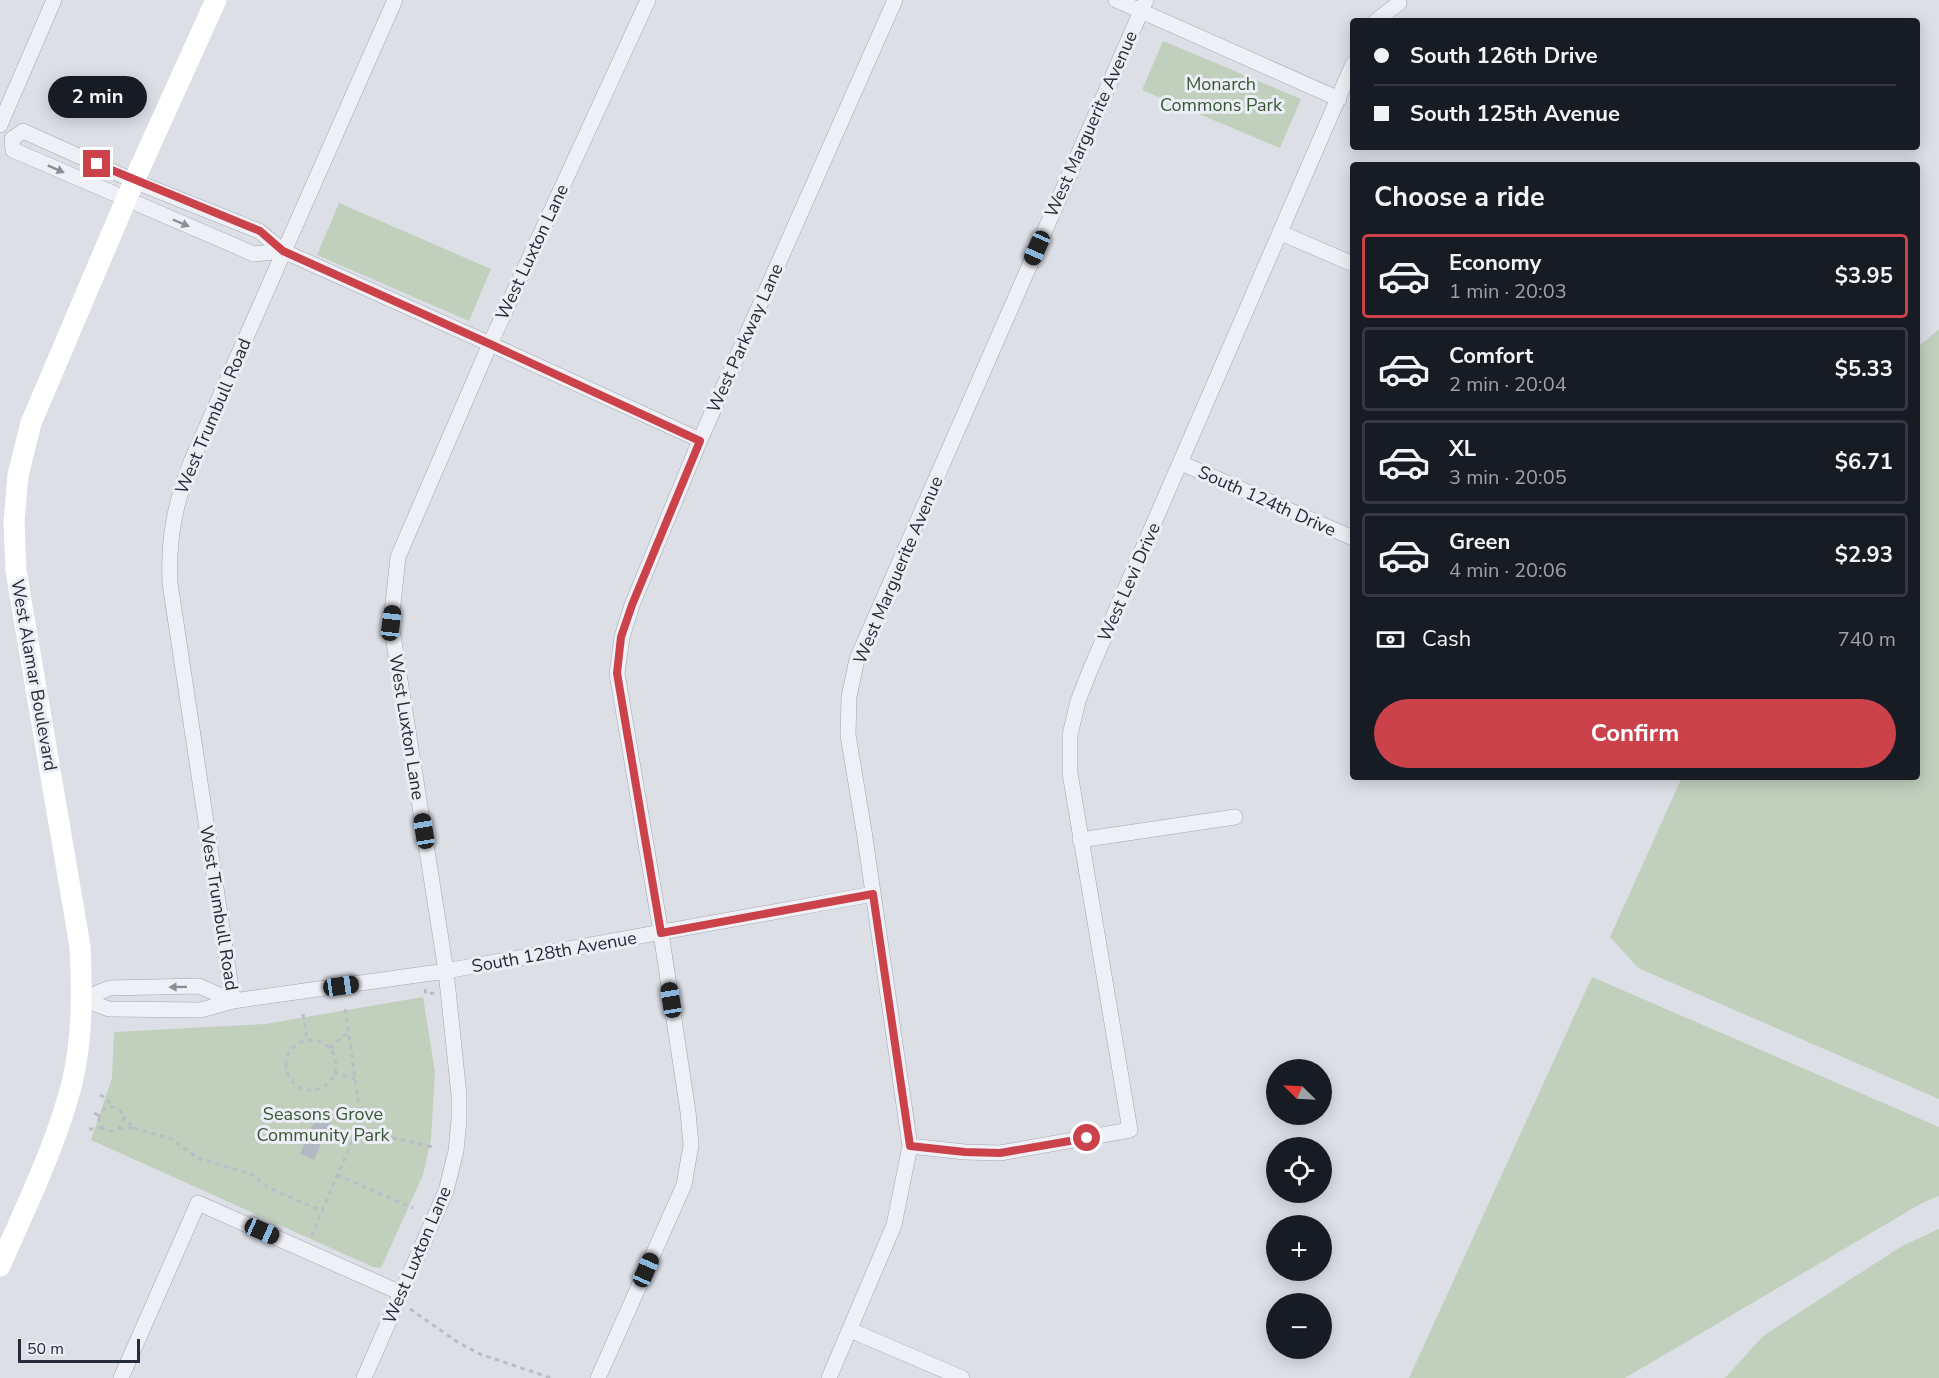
<!DOCTYPE html>
<meta charset="utf-8">
<style>
:root{--surface:#171b24;--page:#20242c;--text:#f1f3f6;--muted:#9ea1a6;--line:#363941;--accent:#cb424b}
body{margin:0;font-family:"Nunito Sans",sans-serif;background:var(--page);color:var(--text);height:100vh;display:flex;flex-direction:column;font-size:22px;white-space:nowrap}
*{box-sizing:border-box;margin:0}
p{font-size:20px;color:var(--muted)}
.icon{flex:none;width:33px;height:33px;fill:none;stroke:currentColor;stroke-width:2;stroke-linecap:round;stroke-linejoin:round}
.map{position:relative;flex:1;overflow:hidden}
.side{position:absolute;left:1350px;top:162px;width:570px;height:618px;display:flex;flex-direction:column;background:var(--surface);border-radius:6px;box-shadow:0 3px 15px #0003}
.side>*{flex:none}
.banner{position:absolute;left:1350px;top:18px;width:570px;height:132px;border-radius:6px;box-shadow:0 3px 15px #0003;display:grid;align-content:center;height:132px;padding:0 24px;background:var(--surface)}
.needle{width:39px;rotate:294deg}
.controls{position:absolute;left:1266px;top:1059px;display:grid;gap:12px}
.controls a{display:grid;place-items:center;width:66px;height:66px;border-radius:50%;background:var(--surface);box-shadow:0 3px 15px #0003;font-size:30px}
.scale{position:absolute;left:18px;bottom:15px;width:122px;box-sizing:border-box;padding-left:6px;border:3px solid #262c3c;border-top:0;font-size:16px;line-height:21px;white-space:nowrap;color:#262c3c;-webkit-text-stroke:4px #ebeef4;paint-order:stroke}
.end{position:absolute;width:27px;height:27px;margin:-14px;border:8px solid #cb424b;background:#fff;box-shadow:0 0 0 3px #fff}
.from{border-radius:50%}
.bubble{position:absolute;height:42px;border-radius:21px;background:var(--surface);box-shadow:0 3px 15px #0003;font-size:20px;font-weight:700;line-height:42px;text-align:center}
.car{position:absolute;width:18px;height:36px;margin:-18px -9px;border-radius:8px;box-shadow:0 0 4px 2px #0007;background:linear-gradient(#222 24%,#8ab4d8 0 40%,#222 0 76%,#8ab4d8 0 86%,#222 0)}
.banner b{display:flex;align-items:center;gap:21px;height:57px;font-size:22px}
.banner b+b{border-top:2px solid var(--line)}
.banner i{width:15px;height:15px;background:var(--text)}
ul{padding:0;list-style:none}
li{display:flex;align-items:center;gap:18px;height:84px;margin:0 12px 9px;padding:0 12px;border:3px solid var(--line);border-radius:6px}
li div{flex:1}
li b{display:block;font-size:22px}
li em{font-style:normal;font-weight:700}
li.current{border-color:var(--accent)}
li>.icon{width:54px;height:54px;stroke-width:1.5}
h2{padding:0 24px;font-size:27px;line-height:72px}
.pay{display:flex;align-items:center;gap:15px;height:66px;padding:0 24px;font-size:22px}
.pay p{margin-inline-start:auto}
.primary-button{display:flex;gap:12px;margin-top:auto;padding:12px 24px}
.primary-button a{flex:1;height:69px;border-radius:36px;background:var(--accent);color:#fff;font-size:24px;font-weight:700;line-height:69px;text-align:center}
.map>svg:first-child{display:block}
</style>
<div class="map">
<svg width="1939" height="1378" viewBox="0 0 1939 1378">
<rect width="100%" height="100%" fill="#dcdfe6"/>
<path fill="#c1d0bd" d="M1163,41L1301,99L1280,148L1142,90Z
M339,203L491,269L469,321L317,255Z
M1939,329V1099L1638,968L1610,937L1682,777H1917V348Z
M1592,977L1939,1127V1196L1922,1203L1625,1378H1409Z
M423,997L435,1072L431,1140L423,1175L381,1268L373,1267L91,1140L112,1078L114,1032L265,1024Z
M1939,1229V1378H1725L1763,1336L1902,1246Z"/>
<path fill="#b4b8c3" d="M317,1115L331,1121L314,1160L300,1154Z"/>
<g fill="none" stroke-linecap="round" stroke-linejoin="round">
<defs>
<path id="street" d="M1116,0L1339,99
M1376,21L1399,3
M0,125L54,0
M12,139L23,131L134,181L259,231L283,251L490,344L700,440
M12,139L13,150L254,254L283,251
M1281,233L1353,264
M1181,463L1353,538
M1080,840L1235,817
M82,999L109,1009L201,1010L233,1001L446,971L873,894
M82,999L110,988L199,986L233,1001
M233,1001L170,583C168,538 175,504 191,462L395,0
M910,1146L965,1152L1000,1153L1130,1130L1070,773V735L1078,701L1091,668L1353,64
M850,1330L962,1378
M121,1378L198,1203L401,1293
M364,1378L446,1191L456,1151L459,1120V1095L446,971L391,623L398,557L490,344L648,0
M598,1378L684,1185L691,1145L688,1112L661,933L617,673L622,637L632,605L700,440L895,0
M829,1378L894,1225L910,1146L864,831L848,735L849,697L857,659L1146,0"/>
</defs>
<use href="#street" stroke="#a2a6b0" stroke-width="16"/>
<path stroke="#bbbdc5" stroke-width="3" stroke-dasharray="4.5 4.5" stroke-linecap="butt" d="M425,989L426,994L435,993
M303,1014L307,1040
M286 1065a25 25 0 1 1 50 0a25 25 0 1 1-50 0Z
M330,1048L345,1035L349,1034
M334,1073L355,1079
M100,1095L104,1097L114,1108
M99 1119a12 12 0 1 1 24 0a12 12 0 1 1-24 0Z
M94,1113L100,1116
M119,1128H134L123,1116
M134,1128L172,1139L198,1158L251,1174L269,1188L322,1211
M89,1129L103,1128
M357,1130L433,1147
M337,1175L413,1208
M311,1236L361,1121L345,1007
M410,1309L459,1343L480,1354L551,1378"/>
<use href="#street" stroke="#eff0f5" stroke-width="15"/>
<path stroke="#fff" stroke-width="21" d="M0,1266C26,1206 56,1146 72,1083C83,1038 82,991 80,946L16,571L14,522L18,475L31,423L134,181L216,0"/>
</g>
<defs><path id="oneway-solid" d="M-6-.8H1V-3.2L6.5 0L1 3.2V.8H-6Z" transform="scale(1.5)"/></defs>
<g fill="#8a8e98">
<use href="#oneway-solid" transform="translate(56 169) rotate(24)"/>
<use href="#oneway-solid" transform="translate(181 223) rotate(23)"/>
<use href="#oneway-solid" transform="translate(178 987) rotate(179)"/>
</g>
<g fill="none" stroke-linecap="round" stroke-linejoin="round">
<path stroke="#cb424b" stroke-width="8" d="M97,164L260,231L283,251L490,344L700,441L632,605L621,637L617,673L661,933L873,894L910,1146L965,1152L1000,1153L1087,1138"/>
</g>
<g text-anchor="middle" stroke-width="6" stroke-linejoin="round" paint-order="stroke">
<g font-size="18" fill="#385734" stroke="#ebeef4">
<text x="1221" y="90">Monarch<tspan x="1221" dy="21">Commons Park</tspan></text>
<text x="323" y="1120">Seasons Grove<tspan x="323" dy="21">Community Park</tspan></text>
</g>
<g font-size="18" fill="#262c3c" stroke="#ebeef4">
<text transform="translate(1091 124) rotate(-66)" y="6">West Marguerite Avenue</text>
<text transform="translate(532 252) rotate(-65)" y="6">West Luxton Lane</text>
<text transform="translate(745 338) rotate(-66)" y="6">West Parkway Lane</text>
<text transform="translate(213 416) rotate(-67)" y="6">West Trumbull Road</text>
<text transform="translate(1267 501) rotate(24)" y="6">South 124th Drive</text>
<text transform="translate(898 570) rotate(-67)" y="6">West Marguerite Avenue</text>
<text transform="translate(1129 582) rotate(-66)" y="6">West Levi Drive</text>
<text transform="translate(34 675) rotate(80)" y="6">West Alamar Boulevard</text>
<text transform="translate(407 727) rotate(81)" y="6">West Luxton Lane</text>
<text transform="translate(219 908) rotate(81)" y="6">West Trumbull Road</text>
<text transform="translate(554 952) rotate(-10)" y="6">South 128th Avenue</text>
<text transform="translate(417 1255) rotate(-67)" y="6">West Luxton Lane</text>
</g>
</g>
</svg>
<div class="controls">
<a><svg class="needle" viewBox="-14 -14 28 28"><path d="M0-13l5 13h-10z" fill="#e53935"/><path d="M0 13l5-13h-10z" fill="#9ea1a6"/></svg></a>
<a><svg class="icon" aria-label="locate" viewBox="0 0 24 24"><circle cx="12" cy="12" r="6"/><path d="M12 2v4M12 18v4M2 12h4M18 12h4"/></svg></a>
<a>+</a>
<a>−</a>
</div>
<div class="scale">50 m</div>
<i class="end from" style="left:1087px;top:1138px"></i>
<i class="end" style="left:97px;top:164px"></i>
<div class="bubble" style="left:48px;top:76px;width:99px">2 min</div>
<i class="car" style="left:1037px;top:248px;rotate:204deg"></i>
<i class="car" style="left:391px;top:623px;rotate:7deg"></i>
<i class="car" style="left:424px;top:831px;rotate:351deg"></i>
<i class="car" style="left:341px;top:986px;rotate:82deg"></i>
<i class="car" style="left:671px;top:1000px;rotate:351deg"></i>
<i class="car" style="left:262px;top:1231px;rotate:114deg"></i>
<i class="car" style="left:646px;top:1270px;rotate:24deg"></i>
<div class="banner">
<b><i class="from"></i>South 126th Drive</b>
<b><i></i>South 125th Avenue</b>
</div>
<section class="side">
<h2>Choose a ride</h2>
<ul>
<li class="current"><svg class="icon" aria-label="car" viewBox="0 0 24 24"><path d="M5 17H2v-5l4-1 3-4h7l3 4 3 1v5h-3M9 17h6M6 11h13"/><circle cx="7" cy="17" r="2"/><circle cx="17" cy="17" r="2"/></svg><div><b>Economy</b><p>1 min · 20:03</p></div><em>$3.95</em></li>
<li><svg class="icon" aria-label="car" viewBox="0 0 24 24"><path d="M5 17H2v-5l4-1 3-4h7l3 4 3 1v5h-3M9 17h6M6 11h13"/><circle cx="7" cy="17" r="2"/><circle cx="17" cy="17" r="2"/></svg><div><b>Comfort</b><p>2 min · 20:04</p></div><em>$5.33</em></li>
<li><svg class="icon" aria-label="car" viewBox="0 0 24 24"><path d="M5 17H2v-5l4-1 3-4h7l3 4 3 1v5h-3M9 17h6M6 11h13"/><circle cx="7" cy="17" r="2"/><circle cx="17" cy="17" r="2"/></svg><div><b>XL</b><p>3 min · 20:05</p></div><em>$6.71</em></li>
<li><svg class="icon" aria-label="car" viewBox="0 0 24 24"><path d="M5 17H2v-5l4-1 3-4h7l3 4 3 1v5h-3M9 17h6M6 11h13"/><circle cx="7" cy="17" r="2"/><circle cx="17" cy="17" r="2"/></svg><div><b>Green</b><p>4 min · 20:06</p></div><em>$2.93</em></li>
</ul>
<div class="pay"><svg class="icon" aria-label="cash" viewBox="0 0 24 24"><path d="M3 7h18v10H3z"/><circle cx="12" cy="12" r="2"/></svg>Cash<p>740 m</p></div>
<div class="primary-button"><a>Confirm</a></div>
</section>
</div>
